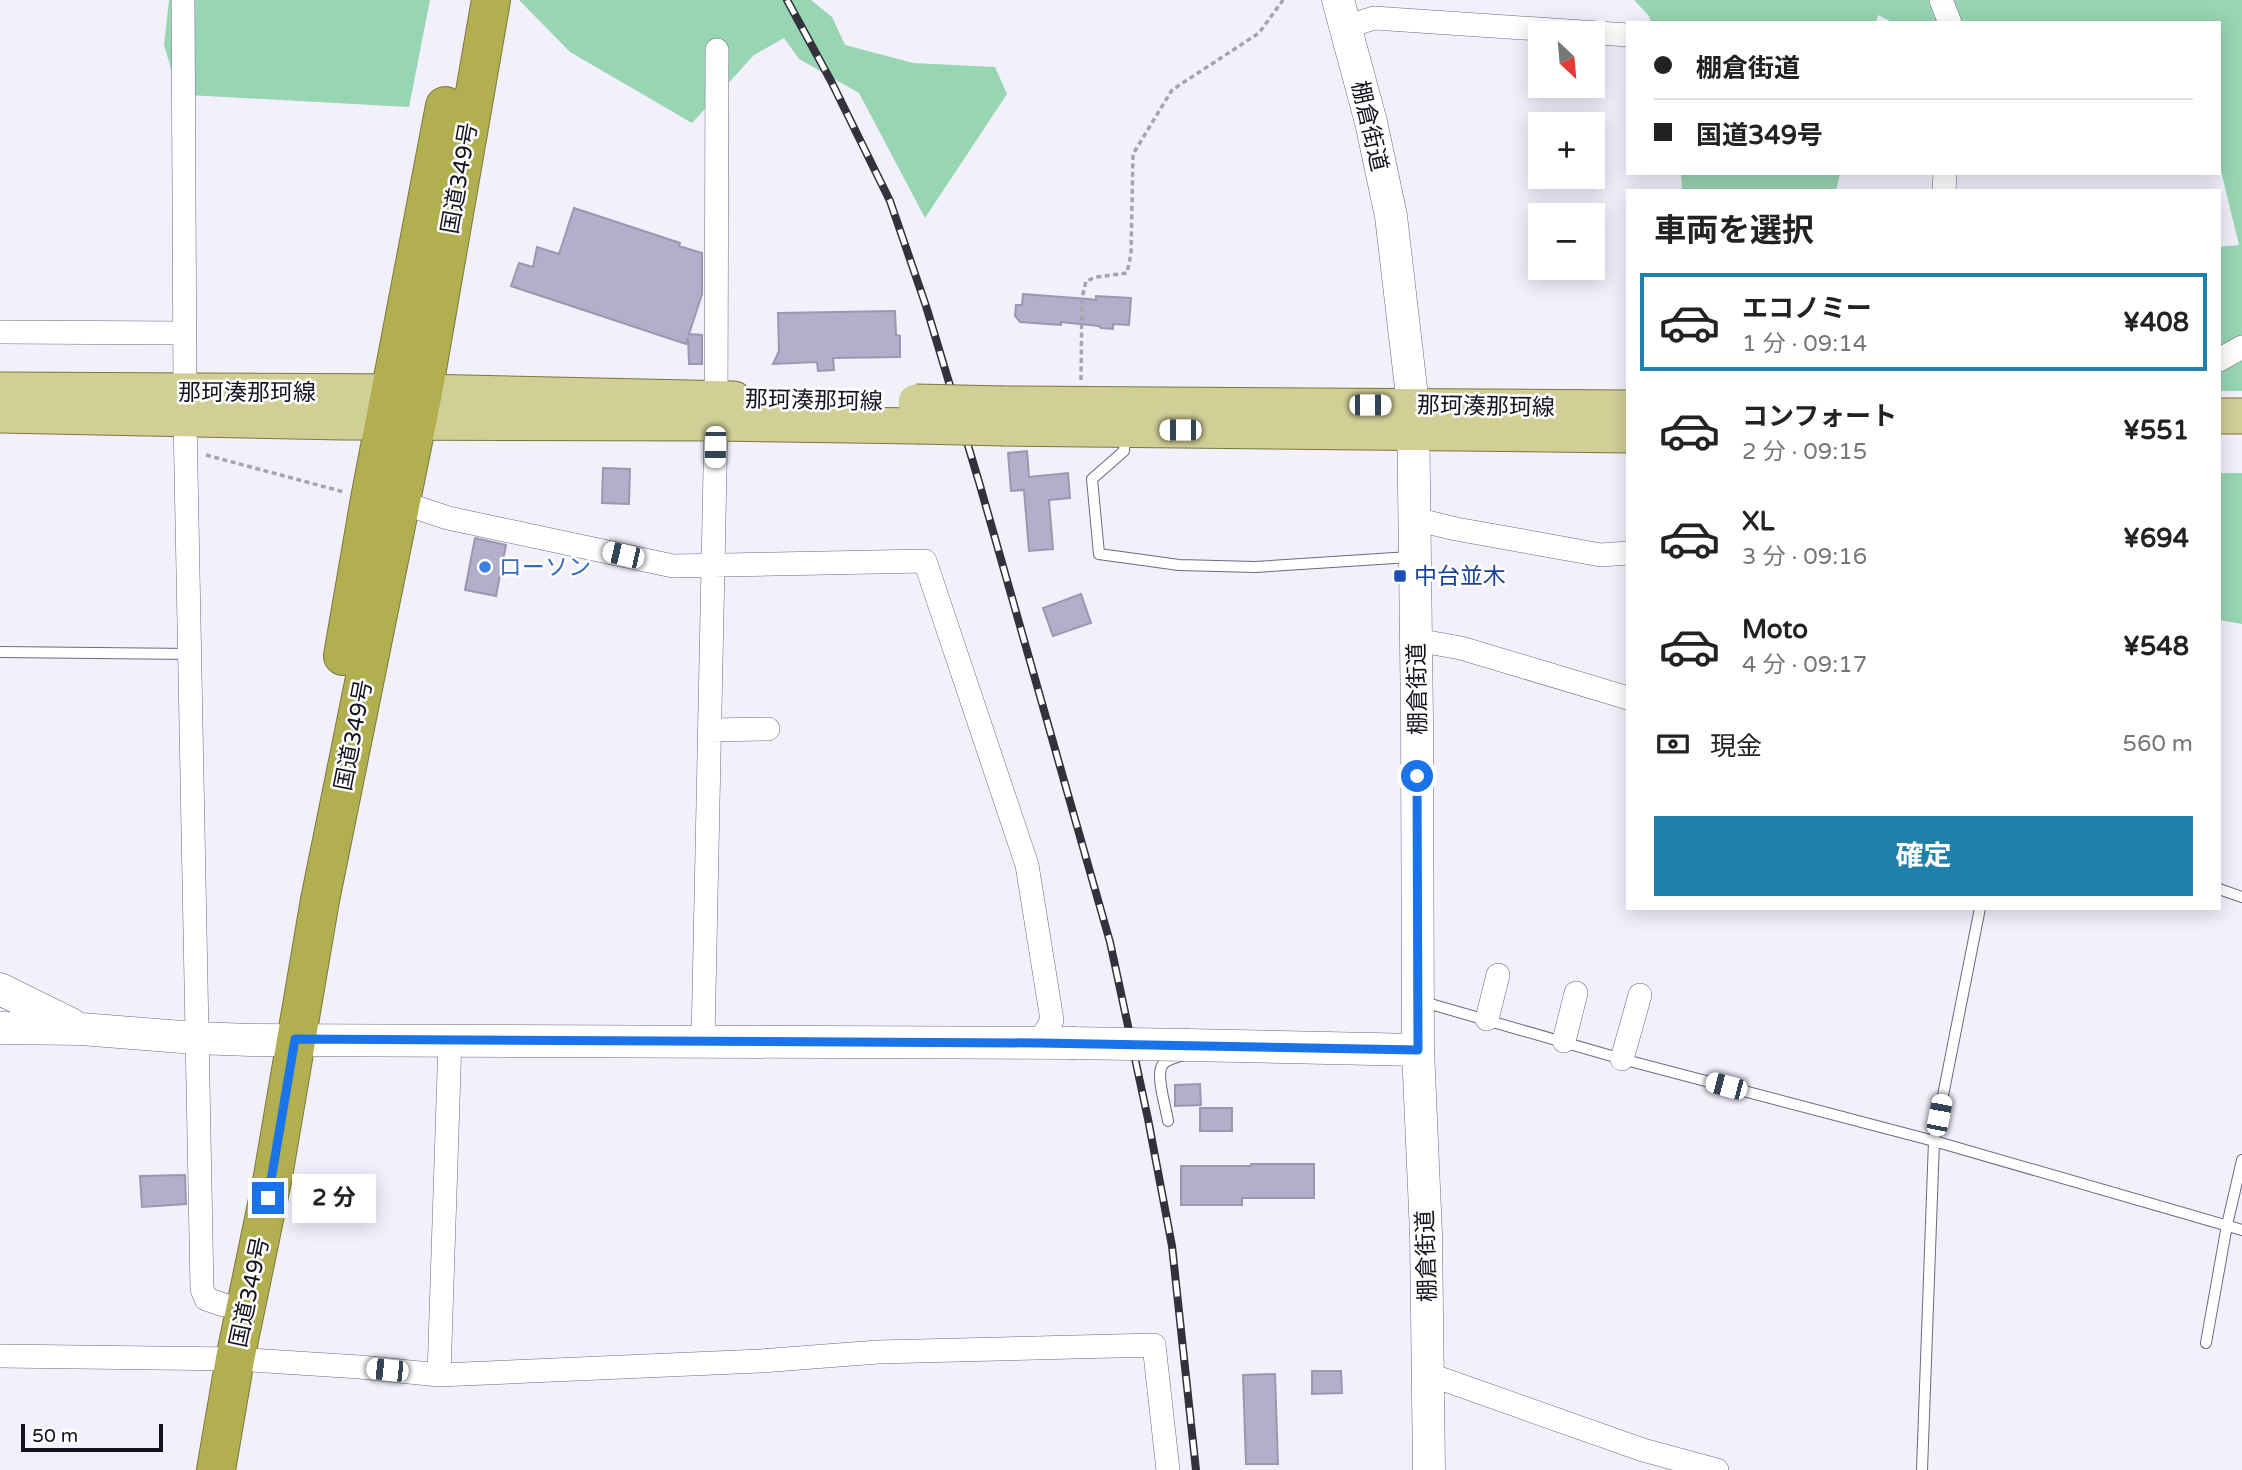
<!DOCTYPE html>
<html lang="ja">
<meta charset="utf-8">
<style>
:root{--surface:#fff;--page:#f2f2f2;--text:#222;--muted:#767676;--line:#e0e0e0;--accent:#2080ac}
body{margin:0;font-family:"Varela Round","Noto Sans JP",sans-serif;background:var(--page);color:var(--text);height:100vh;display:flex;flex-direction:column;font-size:26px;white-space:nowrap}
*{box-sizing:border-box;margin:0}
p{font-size:23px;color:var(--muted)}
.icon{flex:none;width:38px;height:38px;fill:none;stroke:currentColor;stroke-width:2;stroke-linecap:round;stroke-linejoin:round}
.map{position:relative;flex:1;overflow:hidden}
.details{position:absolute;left:1626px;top:189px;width:595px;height:721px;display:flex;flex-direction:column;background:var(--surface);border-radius:0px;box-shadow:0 4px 18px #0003}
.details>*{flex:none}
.guide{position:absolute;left:1626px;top:21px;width:595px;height:154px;border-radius:0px;box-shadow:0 4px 18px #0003;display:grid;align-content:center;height:154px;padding:0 28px;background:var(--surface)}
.needle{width:46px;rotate:154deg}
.controls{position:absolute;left:1528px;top:21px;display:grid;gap:14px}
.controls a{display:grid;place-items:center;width:77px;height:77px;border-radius:0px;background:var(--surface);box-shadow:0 4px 18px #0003;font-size:35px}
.scale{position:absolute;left:21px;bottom:18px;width:142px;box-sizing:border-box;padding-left:7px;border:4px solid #15131d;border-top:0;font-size:19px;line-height:24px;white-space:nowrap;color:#15131d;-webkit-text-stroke:5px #fff;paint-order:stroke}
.end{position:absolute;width:32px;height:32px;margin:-16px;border:9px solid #1a73e8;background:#fff;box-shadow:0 0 0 4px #fff}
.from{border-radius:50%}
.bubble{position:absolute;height:49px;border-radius:0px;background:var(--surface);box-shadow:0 4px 18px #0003;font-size:23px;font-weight:700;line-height:49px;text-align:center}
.car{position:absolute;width:21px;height:42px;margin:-21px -10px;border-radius:9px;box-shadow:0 0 5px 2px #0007;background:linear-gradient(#fff 24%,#345 0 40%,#fff 0 76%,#345 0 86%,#fff 0)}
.guide b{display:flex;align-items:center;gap:24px;height:66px;font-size:26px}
.guide b+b{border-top:2px solid var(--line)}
.guide i{width:18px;height:18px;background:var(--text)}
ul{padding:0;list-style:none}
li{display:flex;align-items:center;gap:21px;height:98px;margin:0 14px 10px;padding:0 14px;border:4px solid transparent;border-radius:0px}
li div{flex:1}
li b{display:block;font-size:26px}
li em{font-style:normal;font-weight:700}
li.active{border-color:var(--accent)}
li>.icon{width:63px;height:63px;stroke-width:1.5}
h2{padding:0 28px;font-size:32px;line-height:84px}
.pay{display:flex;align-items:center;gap:18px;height:77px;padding:0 28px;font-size:26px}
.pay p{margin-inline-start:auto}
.button{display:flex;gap:14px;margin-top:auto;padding:14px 28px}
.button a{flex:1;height:80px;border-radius:0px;background:var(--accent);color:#fff;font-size:28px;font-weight:700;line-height:80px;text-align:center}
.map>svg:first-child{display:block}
</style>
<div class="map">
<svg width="2242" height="1470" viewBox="0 0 2242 1470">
<rect width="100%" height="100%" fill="#f2f0fb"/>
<path fill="#97d5b3" d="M169,0H430L409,107L188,95L173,75L164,45Z
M519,0H811L832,17L845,45L913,63L995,67L1007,94L925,218L859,93L799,59L784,38L754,55L692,123L570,52Z
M1634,0H2242V391H2219V247L2239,245L2219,163V23H1894L1878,15L1876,23H1651L1649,16Z
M1681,173H1840L1836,191H1682Z
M2219,473H2242V624L2219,620Z"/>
<path fill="#b2afca" stroke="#9a97b1" stroke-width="2" d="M574,208L680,243L679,246L702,253V294L689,334L702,335V364H689L688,338L686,344L511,286L519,263L533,267L537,247L559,254Z
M1023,294L1088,299L1096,300V296L1131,298L1129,325L1113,324V329L1101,328L1099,326L1061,322V325L1020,322L1015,316L1016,305H1022Z
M895,311L896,335L900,336V357L833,358L834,370L818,371L817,362L773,364L779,351L778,313Z
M1027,451L1029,477L1068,473L1070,498L1049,500L1053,549L1029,551L1024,490L1011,491L1008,453Z
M603,468L630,469L629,504L602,503Z
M475,538L506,545L496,596L465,590Z
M1081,594L1091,623L1053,636L1043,608Z
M1200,1084L1201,1105L1175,1106V1085Z
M1200,1108H1232V1131H1200Z
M1251,1164H1314V1198H1242V1205H1181V1166H1251Z
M185,1175L186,1204L142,1207L140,1176Z
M1312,1371H1341L1342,1393L1312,1394Z
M1275,1374L1278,1464H1246L1243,1375Z"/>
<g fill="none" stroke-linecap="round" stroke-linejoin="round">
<defs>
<path id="lane" d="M1125,436L1124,451L1092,479L1099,554L1179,565L1255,567L1410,557
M0,652L191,654
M2219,889L2242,897
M1420,1001L1622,1059L1934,1141L2242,1230
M1168,1121C1166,1108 1157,1080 1161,1068C1163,1060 1174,1058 1181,1056
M2206,1343L2227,1225L2242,1160
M1922,1470L1934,1141L1980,908"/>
<path id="street" d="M183,0L185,392
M1941,0L1950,23
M1346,27L1374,18L1628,35
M1944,191L1945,173
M0,332L183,333
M2219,360L2242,347
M185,418C193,708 194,999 202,1289L206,1299L224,1305
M400,502L448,518L673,566L925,561L1027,865L1052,1020L1039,1043
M1415,519L1456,529L1601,555L1628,553
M1416,640L1461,648L1628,698
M710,730L768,729
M1487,1019L1498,975
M703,1041L716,423L717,50
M1564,1041L1576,993
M1622,1059L1640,995
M0,1356L235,1359L360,1367L439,1375L760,1361L878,1352L1154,1345L1168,1470
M1428,1374L1643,1450L1717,1470
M439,1375L450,1040"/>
<path id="secondary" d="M1338,0L1371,122L1391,216L1413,405L1417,721L1418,1050L1426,1234L1429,1470
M0,989L71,1024
M0,1028L81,1029L195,1038L251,1040L1071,1043
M1188,1045L1418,1050"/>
<path id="primary" d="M0,390L423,392L734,399
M1004,404L1628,408
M0,415L343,422L716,423L917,426
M2219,416H2242
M1004,428L1628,435"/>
<path id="highway" d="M343,656L370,499L445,106
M216,1470L235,1359L273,1176L320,900L423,392L491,0"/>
</defs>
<use href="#lane" stroke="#6e6881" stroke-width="12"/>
<use href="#street" stroke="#6e6881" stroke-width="24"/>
<use href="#secondary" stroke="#6e6881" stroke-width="33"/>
<use href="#primary" stroke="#7a783e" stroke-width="37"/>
<use href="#highway" stroke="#7a783e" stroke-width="40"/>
<path stroke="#a5a3ad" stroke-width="3.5" stroke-dasharray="5 3.5" stroke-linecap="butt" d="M1081,380L1082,298L1086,281L1097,277L1127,273L1131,254L1133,154L1172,90L1259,33L1283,0
M206,455L344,492"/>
<use href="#lane" stroke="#fff" stroke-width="10"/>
<use href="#street" stroke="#fff" stroke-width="23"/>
<use href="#secondary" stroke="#fff" stroke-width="32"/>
<use href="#primary" stroke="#d0cf96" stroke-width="35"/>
<use href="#highway" stroke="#b1af50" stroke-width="38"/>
<defs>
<path id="rail" d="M787,0L831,81L890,201L926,306L979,482L1110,942L1148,1119L1172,1246L1196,1470"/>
</defs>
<use href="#rail" stroke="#33313b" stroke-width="8"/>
<use href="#rail" stroke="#fff" stroke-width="5" stroke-dasharray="16" stroke-linecap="butt"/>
<defs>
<path id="secondary-bridge" d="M1071,1043L1188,1045"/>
<path id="primary-bridge" d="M916,402L1004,404
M917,426L1004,428"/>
</defs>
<use href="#secondary-bridge" stroke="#6e6881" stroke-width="33" stroke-linecap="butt"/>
<use href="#primary-bridge" stroke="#7a783e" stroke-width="37" stroke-linecap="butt"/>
<use href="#secondary-bridge" stroke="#fff" stroke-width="32"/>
<use href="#primary-bridge" stroke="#d0cf96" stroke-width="35"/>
</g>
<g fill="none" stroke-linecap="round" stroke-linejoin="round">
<path stroke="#1a73e8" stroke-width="9" d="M268,1198L295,1039L1040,1043L1418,1050L1417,776"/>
</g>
<circle fill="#3f7fe0" stroke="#fff" stroke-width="2.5" cx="485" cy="567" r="7"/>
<rect fill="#1a4fb4" stroke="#fff" stroke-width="2.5" x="1393" y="569" width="14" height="14" rx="3.5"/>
<g text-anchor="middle" stroke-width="5" stroke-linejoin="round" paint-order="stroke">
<g font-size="23" fill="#15131d" stroke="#fff">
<text transform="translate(1370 126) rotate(77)" y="8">棚倉街道</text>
<text transform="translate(459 178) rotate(-80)" y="8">国道349号</text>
<text x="247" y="400">那珂湊那珂線</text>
<text transform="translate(814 400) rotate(1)" y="8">那珂湊那珂線</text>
<text transform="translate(1486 406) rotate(1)" y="8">那珂湊那珂線</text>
<text transform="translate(1417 689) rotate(-91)" y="8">棚倉街道</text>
<text transform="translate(353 735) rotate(-79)" y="8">国道349号</text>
<text transform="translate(1426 1256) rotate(-92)" y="8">棚倉街道</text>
<text transform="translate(249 1292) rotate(-78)" y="8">国道349号</text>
</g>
<g font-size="23" fill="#366cbe" stroke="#fff" text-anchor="start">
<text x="499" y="575">ローソン</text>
</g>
<g font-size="23" fill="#164399" stroke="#fff" text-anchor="start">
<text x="1414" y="584">中台並木</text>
</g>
</g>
</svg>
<div class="controls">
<a><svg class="needle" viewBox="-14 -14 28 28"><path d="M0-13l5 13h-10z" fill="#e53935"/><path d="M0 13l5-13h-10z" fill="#767676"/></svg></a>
<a>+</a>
<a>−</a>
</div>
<div class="scale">50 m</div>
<i class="end from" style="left:1417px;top:776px"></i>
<i class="end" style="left:268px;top:1198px"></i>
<div class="bubble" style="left:292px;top:1174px;width:84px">2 分</div>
<i class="car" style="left:1370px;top:405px;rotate:90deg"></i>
<i class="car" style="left:1180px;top:430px;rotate:270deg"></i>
<i class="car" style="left:715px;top:447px;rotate:181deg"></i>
<i class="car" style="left:623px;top:555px;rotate:283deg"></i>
<i class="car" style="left:1726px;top:1086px;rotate:285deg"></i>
<i class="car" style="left:1939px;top:1115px;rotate:11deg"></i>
<i class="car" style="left:387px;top:1370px;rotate:276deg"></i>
<div class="guide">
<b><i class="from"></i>棚倉街道</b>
<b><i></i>国道349号</b>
</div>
<section class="details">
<h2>車両を選択</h2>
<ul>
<li class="active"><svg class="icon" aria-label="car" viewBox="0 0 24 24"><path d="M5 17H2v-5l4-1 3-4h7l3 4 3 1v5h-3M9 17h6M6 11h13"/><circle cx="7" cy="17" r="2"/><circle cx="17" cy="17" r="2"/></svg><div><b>エコノミー</b><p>1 分 · 09:14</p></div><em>¥408</em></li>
<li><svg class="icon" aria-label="car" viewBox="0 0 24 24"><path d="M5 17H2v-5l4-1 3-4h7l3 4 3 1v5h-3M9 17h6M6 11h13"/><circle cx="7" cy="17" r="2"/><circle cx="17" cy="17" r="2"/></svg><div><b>コンフォート</b><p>2 分 · 09:15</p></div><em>¥551</em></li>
<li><svg class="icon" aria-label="car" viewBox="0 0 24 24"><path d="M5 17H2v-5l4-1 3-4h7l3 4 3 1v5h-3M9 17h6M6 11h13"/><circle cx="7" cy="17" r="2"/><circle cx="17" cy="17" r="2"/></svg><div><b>XL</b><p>3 分 · 09:16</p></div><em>¥694</em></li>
<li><svg class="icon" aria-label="car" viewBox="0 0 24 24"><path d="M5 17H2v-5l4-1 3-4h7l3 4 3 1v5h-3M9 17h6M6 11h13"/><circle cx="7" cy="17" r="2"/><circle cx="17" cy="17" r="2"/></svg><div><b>Moto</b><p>4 分 · 09:17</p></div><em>¥548</em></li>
</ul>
<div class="pay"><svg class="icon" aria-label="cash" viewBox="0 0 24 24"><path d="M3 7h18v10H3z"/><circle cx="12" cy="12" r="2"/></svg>現金<p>560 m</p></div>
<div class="button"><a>確定</a></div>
</section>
</div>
